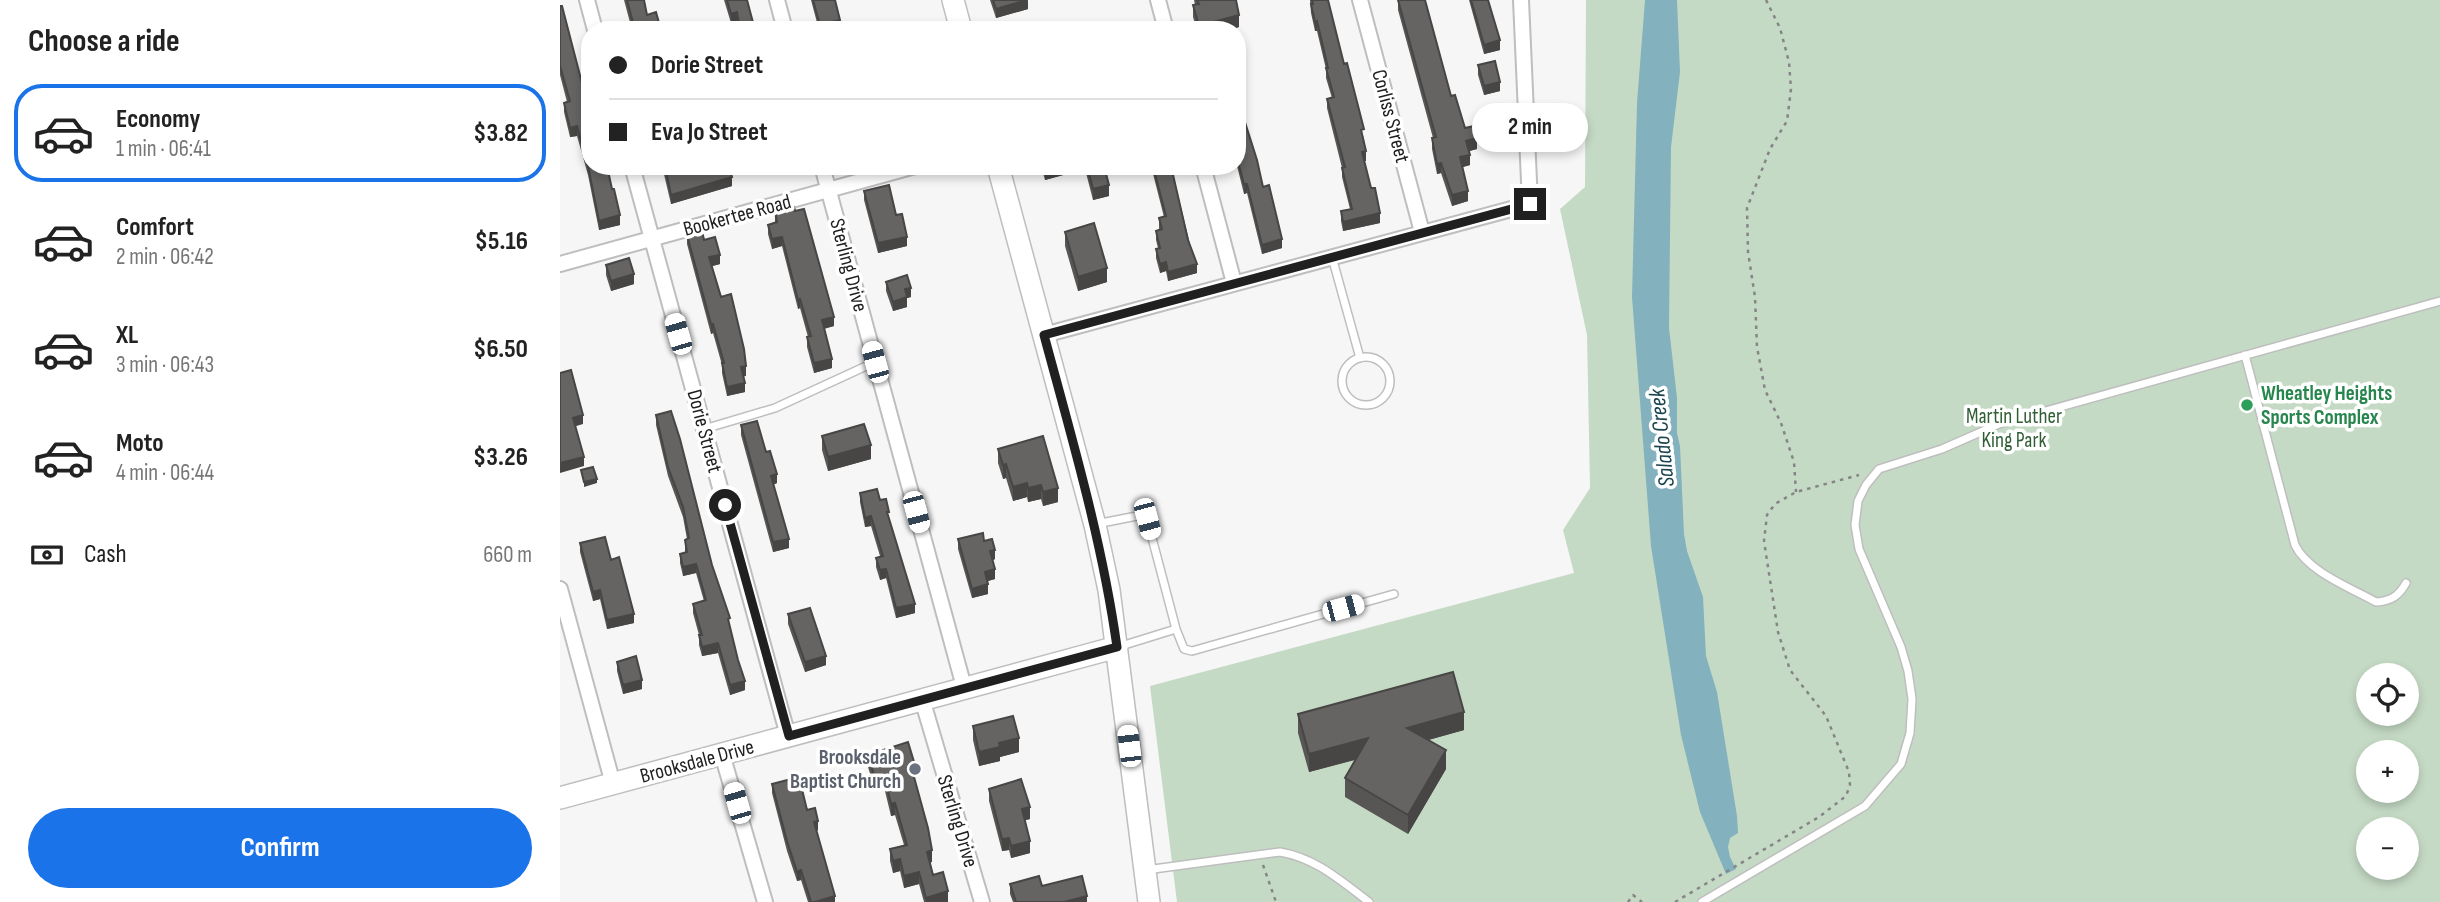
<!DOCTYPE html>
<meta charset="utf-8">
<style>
:root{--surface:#fff;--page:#f2f2f2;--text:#222;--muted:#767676;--line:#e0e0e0;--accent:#1a73e8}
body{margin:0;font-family:"Sofia Sans Condensed",sans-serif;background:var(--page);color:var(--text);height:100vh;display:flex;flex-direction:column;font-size:26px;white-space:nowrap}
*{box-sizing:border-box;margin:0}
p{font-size:23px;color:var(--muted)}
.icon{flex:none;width:38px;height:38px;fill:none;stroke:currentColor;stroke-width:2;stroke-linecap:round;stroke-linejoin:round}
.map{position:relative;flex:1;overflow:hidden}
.sheet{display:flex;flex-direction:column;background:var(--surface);width:560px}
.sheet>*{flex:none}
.hud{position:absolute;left:21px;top:21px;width:665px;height:154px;border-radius:28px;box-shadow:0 4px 10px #0003;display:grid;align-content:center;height:154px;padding:0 28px;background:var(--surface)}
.tools{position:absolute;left:1796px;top:663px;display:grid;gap:14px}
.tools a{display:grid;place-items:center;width:63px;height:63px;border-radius:50%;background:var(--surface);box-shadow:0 4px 10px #0003;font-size:35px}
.end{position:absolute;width:32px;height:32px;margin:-16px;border:9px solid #202021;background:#fff;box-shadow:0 0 0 4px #fff}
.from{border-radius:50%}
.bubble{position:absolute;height:49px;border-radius:24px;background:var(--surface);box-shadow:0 4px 10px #0003;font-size:23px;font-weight:700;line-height:49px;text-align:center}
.car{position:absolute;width:21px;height:42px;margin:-21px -10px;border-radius:9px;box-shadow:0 0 5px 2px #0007;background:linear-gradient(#fff 24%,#345 0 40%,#fff 0 76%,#345 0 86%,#fff 0)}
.hud b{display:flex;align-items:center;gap:24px;height:66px;font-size:26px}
.hud b+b{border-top:2px solid var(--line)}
.hud i{width:18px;height:18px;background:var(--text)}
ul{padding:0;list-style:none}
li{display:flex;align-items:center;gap:21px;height:98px;margin:0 14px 10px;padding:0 14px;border:4px solid transparent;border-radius:28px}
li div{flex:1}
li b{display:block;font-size:26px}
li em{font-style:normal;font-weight:700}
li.current{border-color:var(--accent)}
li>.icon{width:63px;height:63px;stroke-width:1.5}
h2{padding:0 28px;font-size:32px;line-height:84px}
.pay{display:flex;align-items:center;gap:18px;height:77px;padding:0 28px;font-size:26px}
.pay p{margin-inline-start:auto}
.action{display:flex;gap:14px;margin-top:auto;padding:14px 28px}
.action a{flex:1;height:80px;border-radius:42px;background:var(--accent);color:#fff;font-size:28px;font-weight:700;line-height:80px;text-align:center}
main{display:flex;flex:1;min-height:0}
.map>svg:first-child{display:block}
</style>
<main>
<section class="sheet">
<h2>Choose a ride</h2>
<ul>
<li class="current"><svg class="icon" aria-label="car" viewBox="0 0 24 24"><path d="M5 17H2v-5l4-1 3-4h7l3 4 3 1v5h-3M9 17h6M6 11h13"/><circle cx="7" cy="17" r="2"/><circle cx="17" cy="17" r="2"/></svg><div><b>Economy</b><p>1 min · 06:41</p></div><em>$3.82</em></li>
<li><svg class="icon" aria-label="car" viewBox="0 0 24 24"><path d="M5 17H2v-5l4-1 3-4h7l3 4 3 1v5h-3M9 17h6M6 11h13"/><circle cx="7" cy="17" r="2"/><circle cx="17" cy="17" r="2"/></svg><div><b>Comfort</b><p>2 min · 06:42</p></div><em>$5.16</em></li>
<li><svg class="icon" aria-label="car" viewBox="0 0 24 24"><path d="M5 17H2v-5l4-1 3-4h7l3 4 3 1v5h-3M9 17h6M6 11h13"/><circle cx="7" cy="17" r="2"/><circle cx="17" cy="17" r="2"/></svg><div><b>XL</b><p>3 min · 06:43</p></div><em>$6.50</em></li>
<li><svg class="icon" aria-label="car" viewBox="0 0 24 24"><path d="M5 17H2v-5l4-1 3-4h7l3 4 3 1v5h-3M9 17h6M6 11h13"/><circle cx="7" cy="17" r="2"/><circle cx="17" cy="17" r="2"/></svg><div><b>Moto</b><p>4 min · 06:44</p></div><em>$3.26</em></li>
</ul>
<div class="pay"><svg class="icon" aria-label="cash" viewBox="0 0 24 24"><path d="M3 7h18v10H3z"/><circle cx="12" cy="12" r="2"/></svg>Cash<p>660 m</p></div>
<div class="action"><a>Confirm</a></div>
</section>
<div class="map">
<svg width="1880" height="902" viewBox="0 0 1880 902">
<rect width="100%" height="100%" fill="#f6f6f7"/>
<path fill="#c5dac5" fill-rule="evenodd" d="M1026,0H1880V902H617L590,686L1014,573L1003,530L1030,488L1027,335L1000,209L1025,187ZM1808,676H1846V714H1808ZM1808,752H1846V791H1808ZM1808,830H1846V868H1808Z"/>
<path fill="#83b1be" d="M1085,0H1117L1120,72L1111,147L1109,328L1117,398V433L1120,446L1124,534L1127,551L1143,597L1146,656L1157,692L1177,816L1178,833L1170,838L1168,847L1170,857L1176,869L1166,874L1140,812L1121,735L1091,546L1072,297L1077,103Z"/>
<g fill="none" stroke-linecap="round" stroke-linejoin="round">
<defs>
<path id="lane" d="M772,257L800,358
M1685,355L1735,545C1747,571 1791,588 1816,602C1831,601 1839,596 1846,583
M782 381a24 24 0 1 1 48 0a24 24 0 1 1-48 0Z
M144,429L215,408L315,362
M536,524L582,515L587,519L616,629L624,649L632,651L834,594
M561,646L616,629
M586,870L720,852C756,858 781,881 809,902
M1142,902L1305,806L1341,764L1350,733L1352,699L1348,671L1341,647L1299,549L1295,525L1298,501L1306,485L1319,469L1382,449L1439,424L1880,301"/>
<path id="street" d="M27,0L35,30
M217,0L225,30
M598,0L606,30
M800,0L862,232
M72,166L228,736
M262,166L404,687
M643,166L674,283
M0,264L355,166
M484,335L970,204L961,0
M0,589L53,784
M362,699L422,902
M162,754L205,902"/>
<path id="secondary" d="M393,0L401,30
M438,166L535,525L549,590L589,902
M0,798L557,647"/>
</defs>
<use href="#lane" stroke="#bebebf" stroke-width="10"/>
<use href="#street" stroke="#bebebf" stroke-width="18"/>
<use href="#secondary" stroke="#bebebf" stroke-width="24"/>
<path stroke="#858586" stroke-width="2.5" stroke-dasharray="3.5 5" stroke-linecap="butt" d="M1206,0L1220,28L1229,62L1231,89L1227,121L1210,149L1187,208L1188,252L1195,297L1197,347L1205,390L1221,423L1234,462L1236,492
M703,865L716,902
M1068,902L1073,895L1082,902
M1115,902L1259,817L1286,796L1290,785L1289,772L1266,716L1230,670L1218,632L1204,541L1207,515L1215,504L1236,492L1299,475"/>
<use href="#lane" stroke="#fff" stroke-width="7"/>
<use href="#street" stroke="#fff" stroke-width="14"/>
<use href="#secondary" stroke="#fff" stroke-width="21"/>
</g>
<path fill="#575655" d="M64,0H84L87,15L101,30H72Z
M164,0H187L195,30H178L177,21L171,23Z
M251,0H275L280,29L259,30Z
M430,0H467L468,9L436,18Z
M634,0H676L679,27L669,30H637L633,17V5H635Z
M750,0H768L775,31L804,139L806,161H804L820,223L783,231L781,221V211L790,209L782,177V168L767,108V99L772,98L766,78V69L757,31H755L751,13Z
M838,0L891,96L905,128L917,149L909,151L910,165L902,167L908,201L892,206L881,173L877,174L872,149V138H873L838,10Z
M909,0H929H928L940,50L924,54Z
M0,6L60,225L39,230L28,175L17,136L10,137L4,112V103L7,102L0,75Z
M918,65L940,91L924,95L918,75Z
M677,97L703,187L722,248L702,254L687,193L684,194L677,166Z
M102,166H169L172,186L111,204Z
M481,166H544L549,196L533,200L525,169L485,180Z
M591,166H611L637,273L608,281L606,271L600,273L596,258V249L598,248L596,240V231L599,230V218L604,217Z
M304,191L336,215L347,246L318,253L304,200Z
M215,212L274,326L264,329L272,368L254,373L247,347V337H248L240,308L238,309L222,246L212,249L208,234V225L215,223Z
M505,232L547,282L518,291L505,246Z
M127,235L144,240L160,264L152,266L186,376H183L185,392L167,396L162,373V365L153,333L151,334L127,244Z
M46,265L74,284L51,291L46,275Z
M326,282L351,297L347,298V307L333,311L326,291Z
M96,415L152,565L170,627L185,690L170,695L158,653L142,656L139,645V635L133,613V604L144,601L136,573L123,576L120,563V554L125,552V540L127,539L123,517L108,476L96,425Z
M181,425L206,452L217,483L213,485L229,548L213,552L181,435Z
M262,436L311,459L268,471L262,450Z
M483,436L498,502L483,506L481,499L468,502L467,497L453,501L446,478L443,479L438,463V449Z
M300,493L320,500L329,518L355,613L336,618L326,578L320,580L316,567V558L320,556L311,526L305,527L300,502Z
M398,539L424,541L435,559L433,560L435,579L427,581L428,594L412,598L398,549Z
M20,543L51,560L74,623L47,629L40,599L33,601L20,552Z
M228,614L266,665L245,672L228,624Z
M57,662L82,689L63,694L57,671Z
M738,714L904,730L868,740L886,769L848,834L785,797V778L795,760L749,772L738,733Z
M413,726L459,752L440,757V761L419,766L413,740Z
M308,755L355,777L354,778L373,875L388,902H364L359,884L344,888L340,871L333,873L330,861V849L344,845L335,815L331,816L324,787L315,790L308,767Z
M212,784L247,810L258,830L256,831L275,902H248L241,880L237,881L227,851L212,793Z
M429,789L470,819L465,820L470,853L451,858L449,850L442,851L429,801Z
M450,884L482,886L527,902H453L450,894Z"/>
<path fill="#474645" d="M468,0V9L436,18V9Z
M177,12V21L171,23V14Z
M679,15V27L669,30H639V26Z
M280,20V29L260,30V25Z
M757,21V31H755V22Z
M940,40V50L924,54V45Z
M940,82V91L924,95V86Z
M682,85V94L677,95V86Z
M17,126V136L10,137V128Z
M917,138V149L906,152V141Z
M806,151V161H802V152Z
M910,155V165L900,168V157Z
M881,163V173L877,174V164Z
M492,166H525V169L485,180V168Z
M172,177V186L111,204V195Z
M684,184H687V193L684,194Z
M549,185V196L533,200V189Z
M908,191V201L892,206V195Z
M820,213V223L783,231V222Z
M60,215V225L39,230V221Z
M222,237V246L212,249V239Z
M347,237V246L318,253V243Z
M722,239V248L702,254V245Z
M160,255V264L149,267V257Z
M606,262V271L600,273V264Z
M637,264V273L608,281V272Z
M547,268V282L518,291V277Z
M74,274V284L51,291V281Z
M351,288V297L347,298V307L333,311V302L345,289Z
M240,299V308L238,309V300Z
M274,317V326L262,329V320Z
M151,324H153V333L151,334Z
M272,359V368L254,373V363Z
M186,366V376L181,377V367Z
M185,383V392L167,396V387Z
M23,415V424L13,427V418Z
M311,445V459L268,471V457Z
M24,457V466L0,473V463Z
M446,464V478L443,479V465Z
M217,474V483L211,485V476Z
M37,479V483L24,487V482Z
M467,483V497L453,501V487Z
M481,485V499L468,502V488Z
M498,488V502L483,506V492Z
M311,516V526L305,527V518Z
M229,539V548L213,552V542Z
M435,550V559L430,561V551Z
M136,564V573L123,576V567Z
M326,569V578L320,580V570Z
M435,569V579L425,582V572Z
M428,584V594L412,598V589Z
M40,590V599L33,601V592Z
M355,604V613L336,618V608Z
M74,614V623L47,629V620Z
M158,643V653L142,656V647Z
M266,656V665L245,672V662Z
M82,680V689L63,694V685Z
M185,681V690L170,695V685Z
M904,712V730L847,746V728Z
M459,738V752L440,757V761L419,766V752L439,743Z
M808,738V756L749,772V754Z
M886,750V769L848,834V815Z
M355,765V777L351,778V766Z
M324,775V787L315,790V778Z
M335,803V815L331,816V804Z
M470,807V819L462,821V809Z
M258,821V830L254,832V822Z
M449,838V850L442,851V839Z
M470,841V853L451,858V846Z
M372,850V862L367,864V852Z
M340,859V871L333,873V861Z
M241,870V880L237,881V872Z
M359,872V884L344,888V876Z
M388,891V902H366V898Z
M275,896V902H255Z
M527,896V902H504Z"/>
<path fill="#656463" stroke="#474645" stroke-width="2" d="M67,0H84L87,15L96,12L101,30H75Z
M167,0H187L195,30H180L177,12L171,14Z
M253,0H275L280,20L260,25Z
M433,0H467L436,9Z
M637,0H676L679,15L639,26L633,5L639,4Z
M752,0H768L784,64L787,63L804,129L801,130L806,151L802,152L811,188H815L820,213L783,222L781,211L792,209L782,168L785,167L767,99L774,97L766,68H768L757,21L755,22L751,4H753Z
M838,0H865L891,96L895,95L905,128L914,126L917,138L906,141L910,155L900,157L908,191L892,195L881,163L877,164L872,138L876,137Z
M911,0H928L940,40L924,45Z
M0,6H2L30,114V166H47L52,189H54L60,215L39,221L28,166L17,126L10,128L4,103L10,101L0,66Z
M577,24L579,30H557Z
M935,61L940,82L924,86L918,65Z
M677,74H679L682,85L677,86Z
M677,97L697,160L703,187L709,185L722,239L702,245L687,184H684L677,158Z
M105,166H169L172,177L111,195Z
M527,166H544L549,185L533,189Z
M593,166H611L628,240L637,264L608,272L606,262L600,264L596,249L600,248L596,231L602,229L599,218L606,216Z
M329,185L336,215L342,214L347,237L318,243L304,191Z
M234,207L235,211L244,209L274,317L262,320L272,359L254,363L247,337L251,336L240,299L238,300L222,237L212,239L208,225L217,222L215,212Z
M534,223L547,268L518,277L505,232Z
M142,231L144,240L155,237L160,255L149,257L161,297L171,294L184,349L186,366L181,367L185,383L167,387L162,363H164L153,324H151L127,235Z
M69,258L74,274L51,281L46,265Z
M347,275L351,288L345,289L347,297L333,302L326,282Z
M11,370L23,415L13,418L24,457L0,463V373Z
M111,411L120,439L152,565L170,618L168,619L178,660L185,681L170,685L158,643L142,647L139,635H142L133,604L146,600L136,564L123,567L120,554L127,552L125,540L129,538L123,507L108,467L96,415Z
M197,421L206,452L210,451L217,474L211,476L229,539L213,542L181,425Z
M304,424L311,445L268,457L262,436Z
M483,436L498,488L483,492L481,485L468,488L467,483L453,487L446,464L443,465L438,449Z
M33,467L37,479L24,482L21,470Z
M317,489L320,500L326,499L329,512H327L355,604L336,608L326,569L320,570L316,558L323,556L311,516L305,518L300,493Z
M423,533L424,541L432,539L435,550L430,551L435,569L425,572L428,584L412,589L398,539Z
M45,537L51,560L59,557L74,614L47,620L40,590L33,592L20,543Z
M250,608L266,656L245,662L228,614Z
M76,656L82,680L63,685L57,662Z
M893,672L904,712L847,728L886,750L848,815L785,778L808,738L749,754L738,714Z
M453,716L459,738L439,743L440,747L419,752L413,726Z
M348,742L355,765L351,766L368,828L372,850L367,852L373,875L383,872L388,891L366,898L359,872L344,876L340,859L333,861L330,849L347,845L335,803L331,804L324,775L315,778L308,755Z
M239,777L247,810L255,808L258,821L254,822L275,896L255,902H251L241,870L237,872L227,841L212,784Z
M461,779L470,807L462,809L470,841L451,846L449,838L442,839L429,789Z
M479,876L482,886L522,876L527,896L504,902H456L450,884Z"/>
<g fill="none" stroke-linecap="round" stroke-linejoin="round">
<path stroke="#202021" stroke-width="9" d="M165,505L229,736L557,647C542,540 512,439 484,335L970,204"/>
</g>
<circle fill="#2e9e5b" stroke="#fff" stroke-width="2.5" cx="1687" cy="405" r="7"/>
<circle fill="#6b7280" stroke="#fff" stroke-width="2.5" cx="355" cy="769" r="7"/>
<g text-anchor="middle" stroke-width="7" stroke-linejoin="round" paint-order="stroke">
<g font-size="21" fill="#202021" stroke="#fff">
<text transform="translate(831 116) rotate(75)" y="7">Corliss Street</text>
<text transform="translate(177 215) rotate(-15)" y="7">Bookertee Road</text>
<text transform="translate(289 265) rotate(75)" y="7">Sterling Drive</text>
<text transform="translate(145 431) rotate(75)" y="7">Dorie Street</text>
<text transform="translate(137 761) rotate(-15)" y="7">Brooksdale Drive</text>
<text transform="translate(398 821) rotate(73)" y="7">Sterling Drive</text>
</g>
<g font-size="21" font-weight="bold" fill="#27864d" stroke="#fff" text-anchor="start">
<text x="1701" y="400">Wheatley Heights<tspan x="1701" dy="24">Sports Complex</tspan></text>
</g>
<g font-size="21" fill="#315e35" stroke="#fff">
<text x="1454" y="423">Martin Luther<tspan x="1454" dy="24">King Park</tspan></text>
</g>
<g font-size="21" font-weight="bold" fill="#5b616d" stroke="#fff" text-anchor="end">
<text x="341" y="764">Brooksdale<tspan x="341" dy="24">Baptist Church</tspan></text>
</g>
<g font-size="23" font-style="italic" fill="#1a444e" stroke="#fff">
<text transform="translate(1101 438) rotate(-96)" y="8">Salado Creek</text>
</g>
</g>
</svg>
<div class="tools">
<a><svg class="icon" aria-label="locate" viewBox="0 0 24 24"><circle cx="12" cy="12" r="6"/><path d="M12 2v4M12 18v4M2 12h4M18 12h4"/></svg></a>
<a>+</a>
<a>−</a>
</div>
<i class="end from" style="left:165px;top:505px"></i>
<i class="end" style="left:970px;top:204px"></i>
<div class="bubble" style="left:912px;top:103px;width:116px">2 min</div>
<i class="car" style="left:118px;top:334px;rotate:344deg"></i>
<i class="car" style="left:315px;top:362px;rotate:345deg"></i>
<i class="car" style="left:356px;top:512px;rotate:165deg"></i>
<i class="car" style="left:587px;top:519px;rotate:165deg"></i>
<i class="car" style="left:783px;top:608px;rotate:75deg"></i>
<i class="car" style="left:569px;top:746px;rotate:353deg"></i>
<i class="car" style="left:177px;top:803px;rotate:344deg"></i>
<div class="hud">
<b><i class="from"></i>Dorie Street</b>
<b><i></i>Eva Jo Street</b>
</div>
</div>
</main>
